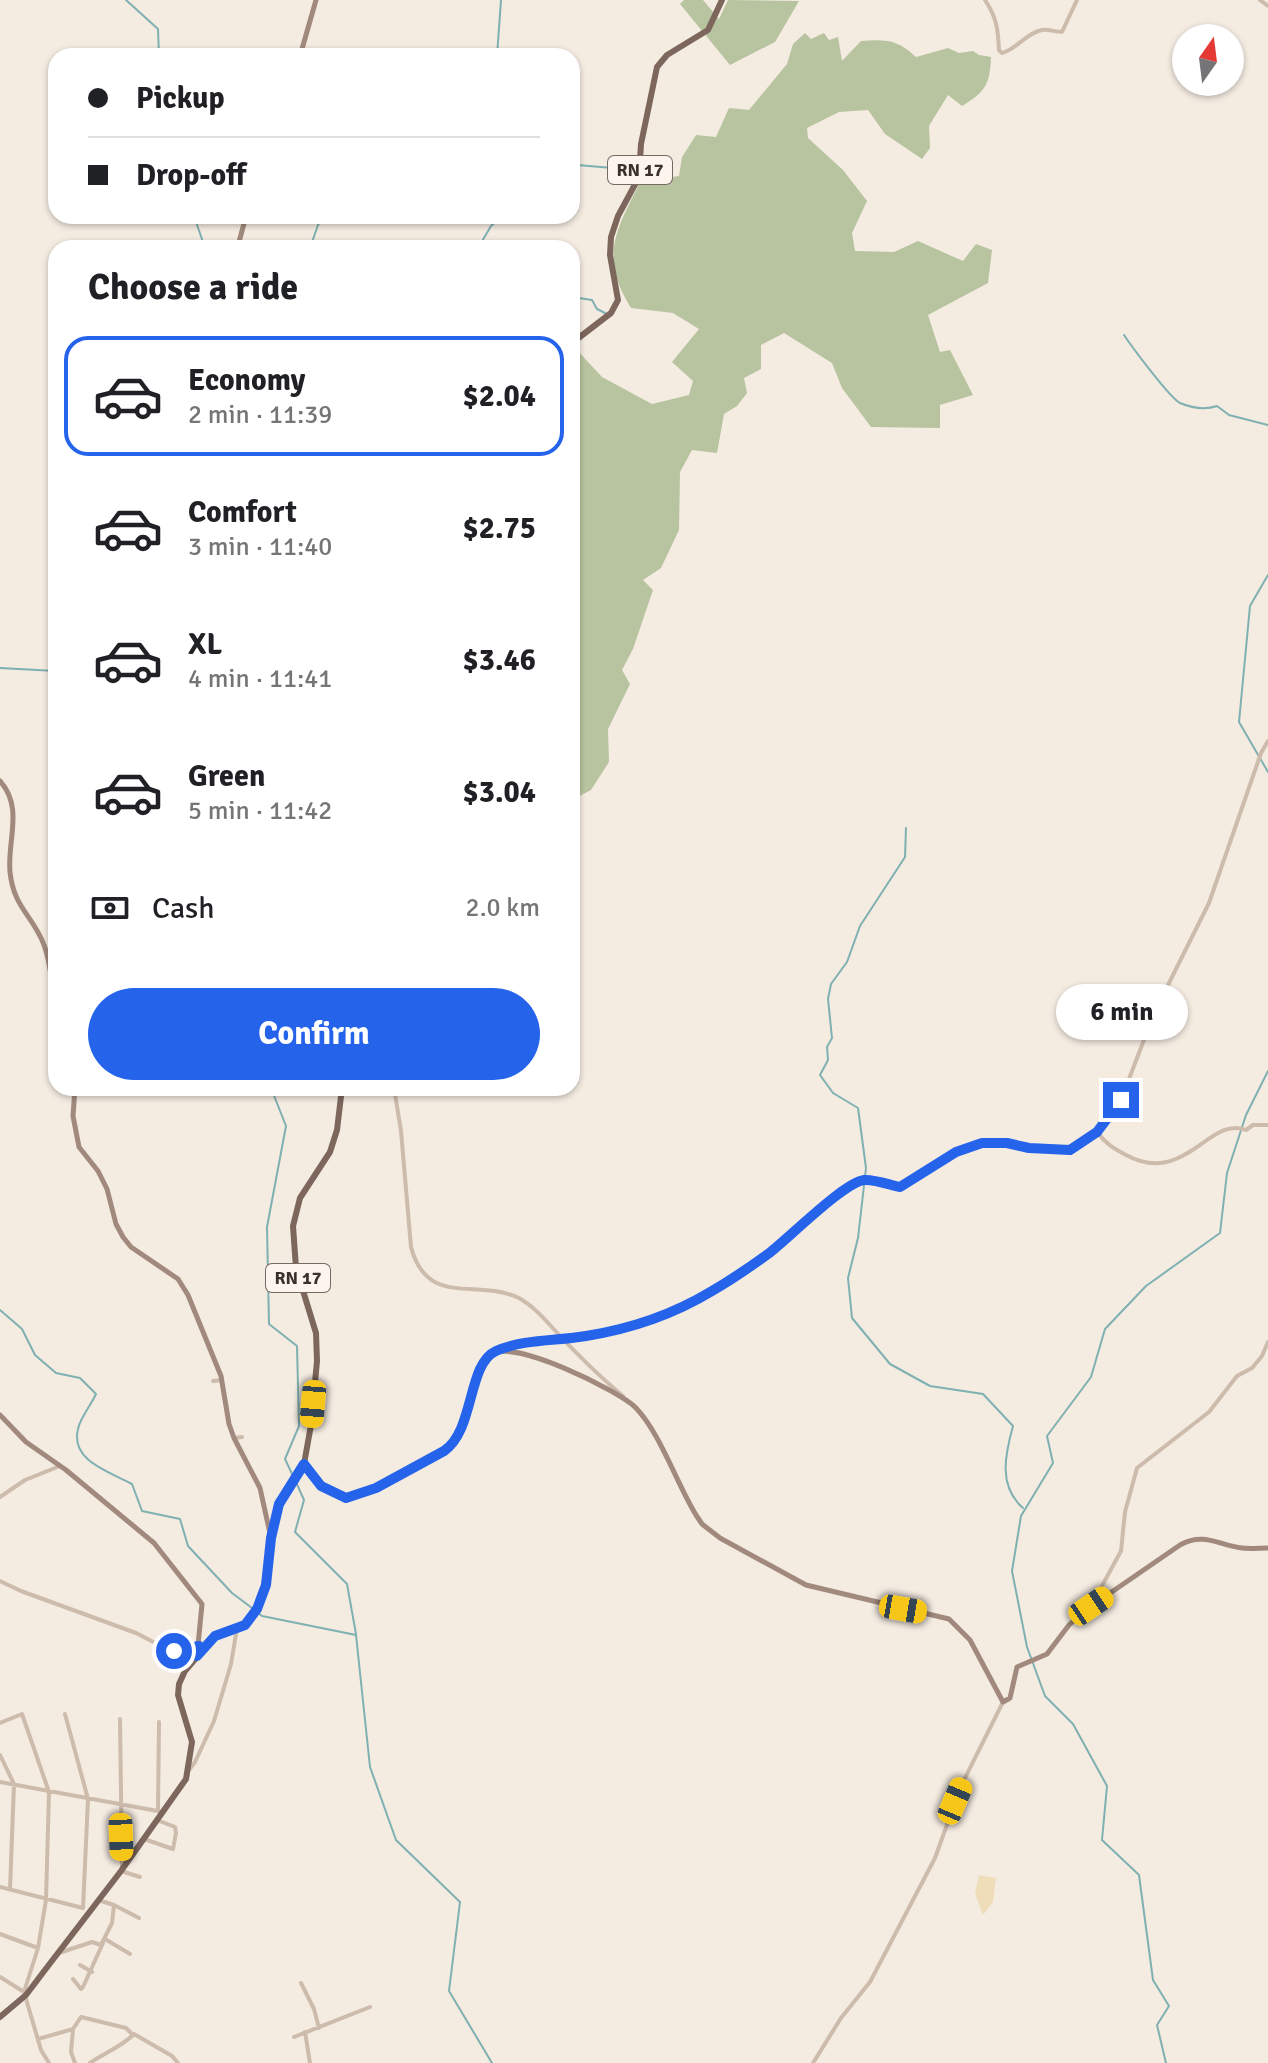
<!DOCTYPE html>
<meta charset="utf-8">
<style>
:root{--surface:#fff;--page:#f2f2f2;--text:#202124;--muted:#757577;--line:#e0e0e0;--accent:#2563eb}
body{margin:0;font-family:Signika,sans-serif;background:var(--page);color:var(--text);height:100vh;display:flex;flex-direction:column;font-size:30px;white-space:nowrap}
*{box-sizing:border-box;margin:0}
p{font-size:26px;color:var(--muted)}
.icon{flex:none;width:44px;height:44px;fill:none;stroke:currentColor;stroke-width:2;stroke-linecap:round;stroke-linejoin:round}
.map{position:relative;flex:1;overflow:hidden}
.side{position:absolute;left:48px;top:240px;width:532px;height:856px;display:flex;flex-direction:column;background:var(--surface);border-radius:24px;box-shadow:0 2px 6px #0004}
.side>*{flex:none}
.hud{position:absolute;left:48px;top:48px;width:532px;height:176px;border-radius:24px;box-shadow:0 2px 6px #0004;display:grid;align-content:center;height:176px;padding:0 40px;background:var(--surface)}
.needle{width:52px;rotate:14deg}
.fabs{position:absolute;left:1172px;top:24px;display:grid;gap:16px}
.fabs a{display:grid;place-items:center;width:72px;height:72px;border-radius:50%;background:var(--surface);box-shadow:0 2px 6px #0004;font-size:40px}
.end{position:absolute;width:36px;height:36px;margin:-18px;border:10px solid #2563eb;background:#fff;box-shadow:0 0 0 4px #fff}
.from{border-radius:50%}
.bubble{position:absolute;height:56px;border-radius:28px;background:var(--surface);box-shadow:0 2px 6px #0004;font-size:26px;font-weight:700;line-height:56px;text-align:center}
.car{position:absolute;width:24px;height:48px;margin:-24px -12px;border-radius:10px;box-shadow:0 0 6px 2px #0007;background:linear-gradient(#f5c518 24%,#345 0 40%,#f5c518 0 76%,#345 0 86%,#f5c518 0)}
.hud b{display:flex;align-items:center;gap:28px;height:76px;font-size:30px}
.hud b+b{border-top:2px solid var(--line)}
.hud i{width:20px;height:20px;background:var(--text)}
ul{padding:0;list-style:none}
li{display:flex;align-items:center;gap:24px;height:120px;margin:0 16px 12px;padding:0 24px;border:4px solid transparent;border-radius:24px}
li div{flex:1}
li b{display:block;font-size:30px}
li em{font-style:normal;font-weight:700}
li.active{border-color:var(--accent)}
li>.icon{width:72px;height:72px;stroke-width:1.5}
h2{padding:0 40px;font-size:36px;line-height:96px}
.pay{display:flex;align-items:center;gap:20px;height:88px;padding:0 40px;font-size:30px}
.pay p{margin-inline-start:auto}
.primary-button{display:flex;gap:16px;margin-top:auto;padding:16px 40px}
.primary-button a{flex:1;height:92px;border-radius:48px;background:var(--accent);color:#fff;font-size:32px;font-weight:700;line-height:92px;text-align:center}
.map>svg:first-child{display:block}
</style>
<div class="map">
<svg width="1268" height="2063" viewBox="0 0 1268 2063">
<rect width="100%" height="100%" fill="#f4ebe1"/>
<path fill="#b8c4a0" d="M684,0H703L719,19L728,0L799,1L775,42L730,65L680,4Z
M805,33L811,39L824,33L829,40L838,37L842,61L861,41C886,39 897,39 916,57L948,48L959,53L973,51L979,55L991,57C990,85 985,92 962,106L948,95L929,126L930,148L922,159L885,134L868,110L839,112L807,128L808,138L843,170L867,201L852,233L855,251L894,252L918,241L963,261L976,244L992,250L988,283L928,315L940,352L950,350L973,395L940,405V428L871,427L842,388L832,363L784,333L761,345V369L744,378L747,393L737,406L724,414L717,453L692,450L680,472L679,530L661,568L643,580L653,590L633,649L622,670L630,684L608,729L609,762L591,790L572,800V351L575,348L602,377L652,404L689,395L693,381L672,362L699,329L673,313L631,308C599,257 616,231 640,182L679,176L682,157L696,135L716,137L729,108L749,110L787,64L793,44Z"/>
<path fill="#efdcb8" d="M979,1875L996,1878L993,1902L983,1915L975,1893Z"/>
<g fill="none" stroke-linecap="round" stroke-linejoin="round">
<path stroke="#7fb0b2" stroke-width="2" d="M126,0L158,29L159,56
M497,56L501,0
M572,169L577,165L613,168
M194,216L205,248
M310,248L318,225L325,216
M478,248L491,226L502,216
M572,297L592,300L597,309L605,313
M1124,335C1132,347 1170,398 1180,403C1192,408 1205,410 1217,406L1229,415L1268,425
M1268,575L1250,606L1239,722L1268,772
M0,668L56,671
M906,828L905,857L860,926L847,962L831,984L828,999L832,1038L827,1047L828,1060L820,1075L833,1093L858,1108L866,1168L858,1238L848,1278L852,1318L890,1364L930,1386L983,1394L1013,1426C1005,1455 998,1486 1023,1508
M271,1088L286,1126L267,1227L269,1324L297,1346L299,1426L285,1459L293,1476
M0,1310L22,1329L35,1355L56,1373L80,1378L96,1394C91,1405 80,1418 78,1429C70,1461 110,1472 132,1484L142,1511L180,1519L188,1546L232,1593L252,1608
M296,1482L304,1500L295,1532L347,1584L356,1634
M257,1612L262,1616L356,1635L370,1767L396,1840L460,1902L449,1991L492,2063
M1166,2063L1157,2025L1169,2006L1153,1980L1139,1875L1102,1840L1107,1786L1073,1724L1045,1696L1027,1647L1012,1571L1021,1516L1053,1463L1047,1436L1091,1377L1105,1329L1146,1286L1220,1233L1227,1173L1246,1115L1268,1071"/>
<path stroke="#cdbbac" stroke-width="4" d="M985,0C997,18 998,30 999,50L1002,53C1017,49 1026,33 1042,30C1049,29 1055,32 1062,32L1077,0
M1260,0L1268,6
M394,1088L401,1131L411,1247C427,1308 477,1278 519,1298C535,1307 548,1323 560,1336C580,1357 600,1377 623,1396
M1097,1132C1106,1144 1113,1148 1126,1155C1185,1187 1209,1115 1246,1130L1253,1125H1268
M505,1350L514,1346L587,1336L663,1316L734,1278L770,1252L845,1189L864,1180L900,1187L956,1152L982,1143H1007L1029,1148L1070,1150L1097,1132L1109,1119L1121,1100L1155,1011L1209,903L1261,753L1268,741
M213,1381L222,1380
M234,1438L242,1437
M0,1497L25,1480L60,1466
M0,1581L21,1591L136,1633L169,1650H188L199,1646
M1091,1606L1121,1551L1125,1512L1137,1468L1209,1412L1237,1376L1252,1368L1262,1356L1268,1342
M65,1714L88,1799L83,1908
M120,1719L122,1867
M0,1723L22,1714L49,1792L46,1900L38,1948L24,1992L41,2050L49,2063
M0,1755L14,1784L10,1889
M189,1770L195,1762L214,1721L231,1664L237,1628
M0,1782L163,1812
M158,1811L159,1722
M144,1839L173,1849L176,1833L175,1827L157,1820
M121,1871L140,1877
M0,1887L83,1908
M114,1905L139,1918
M0,1934L38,1948
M105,1939L130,1954
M59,1953L92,1942L101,1945L112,1923L114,1905L98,1900
M80,1965L92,1972
M0,1977L24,1992
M73,1979L81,1989L83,1987L103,1943
M301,1983L314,2009L319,2028
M73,2029L71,2052L75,2063
M305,2032L310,2063
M134,2034L172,2056L178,2063
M294,2037L370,2007
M38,2039L73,2029L81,2017L126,2028L133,2035C121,2047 104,2053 90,2063
M813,2063L841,2018L870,1982L935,1858L961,1786L1003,1702"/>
<path stroke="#a18a7d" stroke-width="5" d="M300,56L316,0
M241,248L239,242L246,216
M0,781C24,808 7,840 10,872C14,909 33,915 44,945C52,966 52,991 56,1013
M75,1088L73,1116L79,1147L98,1171L107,1189L116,1224L123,1237L131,1247L178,1279L188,1295L221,1376L229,1424L234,1438L260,1488L271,1538
M0,1415L26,1442L66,1470L154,1543L202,1604L197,1656
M304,1464L321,1486L346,1498L392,1480L454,1444C471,1417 467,1377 492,1355C510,1337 620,1391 636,1408C660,1433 677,1484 696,1515L702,1524L720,1538L806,1585L949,1619L970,1640L1003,1702L1010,1698L1017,1667L1047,1654L1069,1625L1087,1609L1180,1545C1204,1532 1218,1545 1242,1548C1250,1549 1260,1548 1268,1548"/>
<path stroke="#7d675c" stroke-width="6" d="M572,343L611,313L618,300L610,255L611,237L618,216L639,177L641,144L657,67L667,55L708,30L722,0
M0,2017L26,1995L48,1966L121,1871L186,1779L192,1742L178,1695L179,1684L185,1671L215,1636L245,1625L261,1599L270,1560L271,1538L279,1504L304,1464L311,1425L317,1361L316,1333L296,1268L293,1226L300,1198L330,1152L337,1130L342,1088"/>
</g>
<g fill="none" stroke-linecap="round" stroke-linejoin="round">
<path stroke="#2563eb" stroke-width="10" d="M174,1651L199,1646L197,1656L215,1636L245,1625L257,1609L266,1585L271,1538L279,1504L304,1464L321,1486L346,1498L376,1488L444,1451C475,1430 467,1364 496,1351C523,1339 557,1341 586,1336C630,1329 674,1314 712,1291C731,1280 750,1267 768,1254C788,1239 843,1183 864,1180C874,1179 890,1185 900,1187L956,1152L982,1143H1007L1029,1148L1070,1150L1097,1132L1121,1100"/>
</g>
<g text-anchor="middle" stroke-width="7" stroke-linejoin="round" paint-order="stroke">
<g fill="#fbf5ee" stroke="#756b66" stroke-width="2">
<rect x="608" y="156" width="64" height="28" rx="6"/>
<rect x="266" y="1264" width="64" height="28" rx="6"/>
</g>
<g font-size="18" font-weight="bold" fill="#3b302b">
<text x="640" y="176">RN 17</text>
<text x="298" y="1284">RN 17</text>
</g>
</g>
</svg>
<div class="fabs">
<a><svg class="needle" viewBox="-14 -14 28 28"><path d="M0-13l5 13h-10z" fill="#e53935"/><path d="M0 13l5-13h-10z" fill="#757577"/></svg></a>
</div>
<i class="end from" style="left:174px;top:1651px"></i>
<i class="end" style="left:1121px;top:1100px"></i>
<div class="bubble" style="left:1056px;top:984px;width:132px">6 min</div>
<i class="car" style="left:313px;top:1404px;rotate:185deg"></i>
<i class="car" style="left:1091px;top:1606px;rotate:56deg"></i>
<i class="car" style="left:903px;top:1609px;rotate:100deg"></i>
<i class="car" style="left:955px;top:1801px;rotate:23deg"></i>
<i class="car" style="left:121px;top:1837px;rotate:178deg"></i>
<div class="hud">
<b><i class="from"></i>Pickup</b>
<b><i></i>Drop-off</b>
</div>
<section class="side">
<h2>Choose a ride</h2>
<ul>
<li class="active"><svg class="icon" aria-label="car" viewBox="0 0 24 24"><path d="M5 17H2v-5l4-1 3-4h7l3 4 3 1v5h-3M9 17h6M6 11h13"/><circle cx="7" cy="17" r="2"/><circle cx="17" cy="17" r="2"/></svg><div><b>Economy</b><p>2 min · 11:39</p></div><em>$2.04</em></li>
<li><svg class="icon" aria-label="car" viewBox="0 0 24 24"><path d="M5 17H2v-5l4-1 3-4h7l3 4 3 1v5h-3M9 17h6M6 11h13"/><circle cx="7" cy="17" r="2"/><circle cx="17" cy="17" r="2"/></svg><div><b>Comfort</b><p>3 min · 11:40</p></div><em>$2.75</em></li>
<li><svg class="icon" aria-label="car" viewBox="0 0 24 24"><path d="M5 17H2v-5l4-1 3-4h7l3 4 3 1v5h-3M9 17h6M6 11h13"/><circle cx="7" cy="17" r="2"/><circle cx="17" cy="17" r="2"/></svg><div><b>XL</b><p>4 min · 11:41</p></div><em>$3.46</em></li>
<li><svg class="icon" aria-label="car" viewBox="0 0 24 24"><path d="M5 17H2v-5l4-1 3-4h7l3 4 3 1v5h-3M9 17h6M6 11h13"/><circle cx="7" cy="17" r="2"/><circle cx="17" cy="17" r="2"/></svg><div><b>Green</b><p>5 min · 11:42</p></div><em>$3.04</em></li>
</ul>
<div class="pay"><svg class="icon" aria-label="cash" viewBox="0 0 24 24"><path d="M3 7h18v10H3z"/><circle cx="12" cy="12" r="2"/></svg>Cash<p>2.0 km</p></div>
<div class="primary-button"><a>Confirm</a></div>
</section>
</div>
